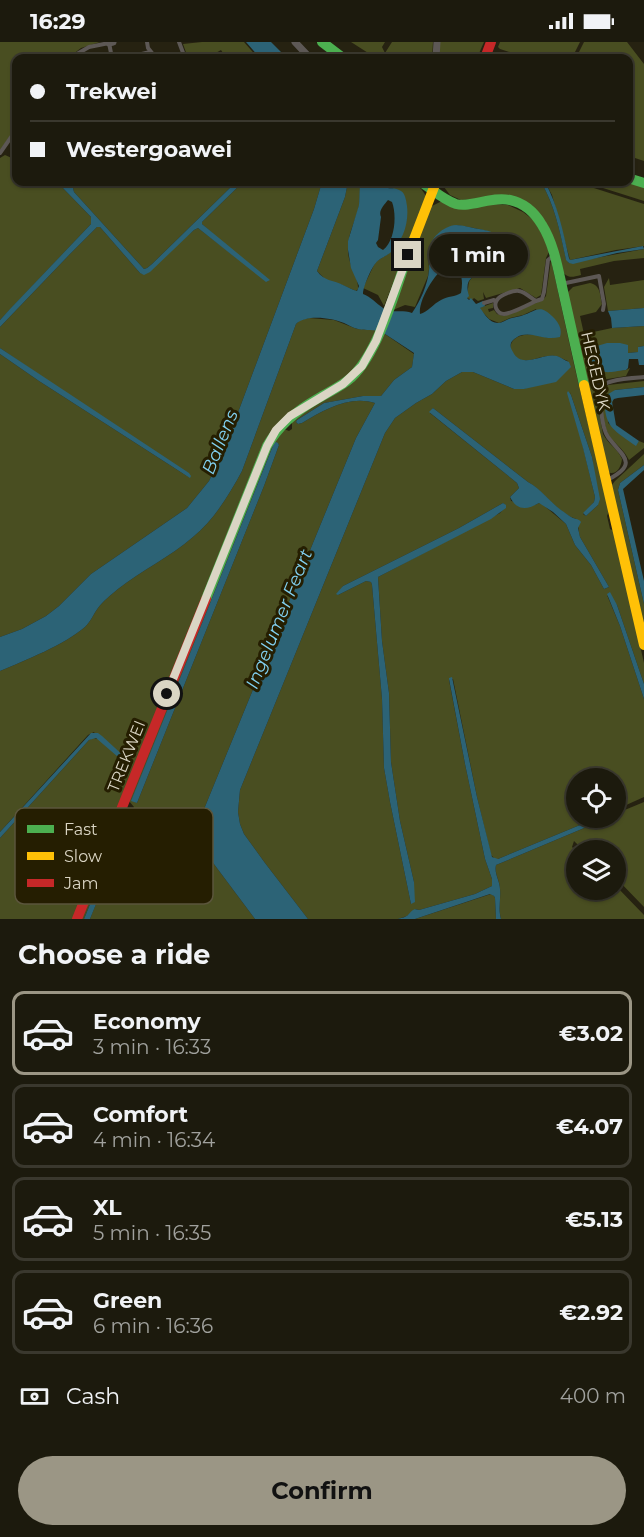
<!DOCTYPE html>
<meta charset="utf-8">
<style>
:root{--surface:#1c1a0d;--page:#29271b;--text:#f1f3f6;--muted:#a0a19d;--line:#3a382e;--accent:#9b9685}
body{margin:0;font-family:Montserrat,sans-serif;background:var(--page);color:var(--text);height:100vh;display:flex;flex-direction:column;font-size:22px;white-space:nowrap}
*{box-sizing:border-box;margin:0}
p{font-size:20px;color:var(--muted)}
.icon{flex:none;width:33px;height:33px;fill:none;stroke:currentColor;stroke-width:2;stroke-linecap:round;stroke-linejoin:round}
.map{position:relative;height:877px;overflow:hidden}
.details{display:flex;flex-direction:column;background:var(--surface);flex:1}
.details>*{flex:none}
.top-card{position:absolute;left:12px;top:12px;width:621px;height:132px;border-radius:12px;box-shadow:0 2px 4px #0004,0 0 0 2px var(--line);display:grid;align-content:center;height:132px;padding:0 18px;background:var(--surface)}
.tools{position:absolute;left:566px;top:726px;display:grid;gap:12px}
.tools a{display:grid;place-items:center;width:60px;height:60px;border-radius:50%;background:var(--surface);box-shadow:0 2px 4px #0004,0 0 0 2px var(--line);font-size:30px}
.end{position:absolute;width:27px;height:27px;margin:-14px;border:8px solid #dad5c4;background:#111;box-shadow:0 0 0 3px #111}
.from{border-radius:50%}
.bubble{position:absolute;height:42px;border-radius:21px;background:var(--surface);box-shadow:0 2px 4px #0004,0 0 0 2px var(--line);font-size:20px;font-weight:700;line-height:42px;text-align:center}
.top-card b{display:flex;align-items:center;gap:21px;height:57px;font-size:22px}
.top-card b+b{border-top:2px solid var(--line)}
.top-card i{width:15px;height:15px;background:var(--text)}
ul{padding:0;list-style:none}
li{display:flex;align-items:center;gap:18px;height:84px;margin:0 12px 9px;padding:0 6px;border:3px solid var(--line);border-radius:12px}
li div{flex:1}
li b{display:block;font-size:22px}
li em{font-style:normal;font-weight:700}
li.current{border-color:var(--accent)}
li>.icon{width:54px;height:54px;stroke-width:1.5}
h2{padding:0 18px;font-size:27px;line-height:72px}
.pay{display:flex;align-items:center;gap:15px;height:66px;padding:0 18px;font-size:22px}
.pay p{margin-inline-start:auto}
.action{display:flex;gap:12px;margin-top:auto;padding:12px 18px}
.action a{flex:1;height:69px;border-radius:36px;background:var(--accent);color:#111;font-size:24px;font-weight:700;line-height:69px;text-align:center}
.status{display:flex;justify-content:space-between;align-items:center;height:42px;padding:0 30px;background:var(--surface);direction:ltr}
.status svg{height:16px;fill:currentColor}
.map>svg:first-child{display:block}
</style>
<div class="status"><b>16:29</b><svg viewBox="0 0 49 12"><path d="M0 12V9h3v3zM5 12V6h3v6zM10 12V3h3v9zM15 12V0h3v12zM26 1h20v11H26zM47 4h2v5h-2z"/></svg></div>
<div class="map">
<svg width="644" height="877" viewBox="0 0 644 877">
<rect width="100%" height="100%" fill="#262211"/>
<path fill="#494e21" fill-rule="evenodd" d="M0,0H100L81,6L68,16H16V85L0,108Z
M202,0H244L258,16H226L221,8L207,16H188L183,2Z
M351,0H385L382,5L385,11L392,0H433L432,16H376Z
M440,0H484L477,16H439Z
M500,0H580L572,16H518L519,13L500,7L498,5Z
M584,0H627L644,22V119L629,114L628,16H576Z
M5,113L14,117H16V140H57L91,175V182L0,278V116Z
M629,139L644,144V159L584,140Z
M79,140H236L152,222L147,226L144,227L74,150L73,146Z
M243,140H322L314,167L224,408L209,439L187,466L91,532L59,564L46,574L22,587L0,595V312L39,339L190,436L0,306V285L70,212L97,185H100L140,231L144,232L194,188L198,186L268,240L202,182V180Z
M348,140H360C360,147 360,156 359,164C356,178 348,191 348,206C347,222 359,235 358,247L356,249L340,242L327,239L317,229L345,155Z
M376,140C399,140 416,133 427,156L384,264L378,253L363,246L374,223L377,219L388,212L407,176L405,156L391,145C383,146 381,145 376,140Z
M446,140H541C555,164 560,190 566,217L569,221L644,207V216L614,219L580,227L581,233C572,235 568,237 562,229L524,160L472,157L461,158L450,153L444,145Z
M545,140H575L644,162V204L616,208L570,218L552,153Z
M442,159L508,163L523,170L536,180L544,194L549,210L546,216L541,253L536,256L520,246L486,256L483,250L484,257L478,259L474,256L472,258L467,256C470,234 466,241 483,227V224L476,217L475,212C486,208 494,218 502,224L503,196C488,187 472,186 456,183L428,209L429,227L428,234L415,265L405,263L393,268L429,166L434,163Z
M551,218L575,327L609,469L607,474L610,487L614,489L644,621V642L617,563L607,553L620,584L644,657V755L615,768V736H576V776H597L498,817H495L491,813L477,755L453,637L449,638L465,722L485,817L492,837V844L475,852L419,868L416,867L407,874L398,877H308L265,821L244,792L240,782L238,770L240,748L385,391L395,376L416,361L432,352L446,339L462,330H473L514,347H524L568,319C564,318 559,314 555,314C544,312 532,320 521,318C507,314 506,296 524,293C533,291 544,296 553,296L536,267L523,273L510,276L499,281L489,277L479,266L493,261V266L488,267L489,270L494,268L497,272L504,274L543,258L546,254ZM570,350L592,415L598,463L586,474L583,472L594,460L595,455ZM433,366L528,440C545,450 556,470 576,477C579,483 578,488 580,495L609,545L604,547L591,523L575,503L566,482L542,462L539,461L535,463L511,459L510,455L519,446L517,441L430,371ZM503,461L506,464L500,471L378,535L382,599L389,651L391,720L400,779L414,840L411,862L390,760L384,726L382,657L372,543L371,540L366,539L338,553L343,544L459,486Z
M609,236L610,243L644,238V266L608,269L604,245Z
M590,241C601,243 600,254 602,262L596,270L580,274L584,292L612,286L644,284V304L638,305V310L628,311L597,304L590,314L592,324L598,329L626,328L630,326L626,334L595,339L594,343L603,392C608,402 618,407 622,417C621,425 617,434 607,430L567,251L573,245Z
M309,276L334,278L357,287L377,288L355,328L281,379L75,877H0V796L89,698L93,696L98,697L94,690L88,693L0,790V629C26,618 64,603 85,585C91,579 93,573 98,566C103,559 111,553 118,547C142,528 170,515 193,495C214,478 229,453 242,429L296,282L300,278Z
M382,290L414,312L412,325L394,338L381,354H363L324,361L297,378L296,380L298,382L302,381C324,368 349,353 375,361L356,396L193,794L255,877H90L131,772L127,771L84,877H79L125,769H132L134,765L129,759L268,408L284,387L289,389L292,387V378L356,336L370,320ZM274,401L279,402V403L264,444L137,761L132,758Z
M644,339V345L615,348L608,381L636,403L639,399L644,401V406L629,418C624,408 617,403 610,395C604,386 602,366 600,356L601,351L608,343Z
M644,412V423L620,441L618,448L644,562V586L611,444L615,439Z
M644,760V865L615,835V808C600,808 585,811 574,799L572,805L576,809V848H615V843L644,873V877H501C498,867 501,857 500,847C500,839 494,831 496,823L608,776H615V772Z
M491,852L494,854L495,856L496,877H415Z"/>
<path fill="#2c6376" fill-rule="evenodd" d="M246,0H271L287,16H260Z
M57,140H65L70,144L75,140H79L73,146L74,150L144,227L147,226L152,222L236,140H243L202,180V182L270,238L266,240L198,186L194,188L150,230L144,233L140,231L100,185H97L70,212L0,285V278L10,267L91,182V175Z
M322,140H348L345,155L317,229C324,239 333,238 343,243C348,245 353,248 357,249L359,244L351,226L348,208V199L359,163L360,140H376L380,145C387,147 393,145 399,148C405,150 406,157 407,164C409,181 403,199 390,211C385,215 378,217 375,222C371,227 363,245 363,252C371,255 376,261 383,266C392,272 402,267 412,271C420,260 428,242 429,228C430,222 427,216 428,210C430,196 443,184 456,183C463,183 472,186 479,187C498,190 505,196 512,214C510,218 507,223 502,224C494,219 486,208 475,212L476,217L483,223V227C472,236 464,237 469,254L467,256L469,258L471,256L476,262L483,259L485,264L480,266C485,272 489,281 498,281C503,281 507,277 512,276C515,275 518,275 521,274C538,268 540,261 555,277C560,283 562,288 560,295C544,299 534,290 522,293C518,294 513,297 511,301C510,305 511,307 513,310C522,328 543,310 557,314C561,315 565,319 569,320L571,325L556,340L524,347H514L473,330H462L446,339L432,352L416,361L395,376L385,391L240,748L238,770L240,782L244,792L265,821L308,877H255L193,794L356,396L375,361C349,353 324,368 302,381L298,382L296,380L297,378L324,361L363,354H381L394,338L412,325L414,311L382,290C374,287 366,289 358,287C353,286 349,283 344,281C331,276 307,272 296,282L242,429C229,453 214,478 193,495C170,515 142,528 118,547C111,553 103,559 98,566C93,573 91,579 85,585C64,603 26,618 0,629V595L22,587L46,574L59,564L91,532L187,466L209,439L224,408L314,167ZM388,158L392,160C397,173 395,199 383,208L378,205L376,201L378,198L381,175C378,169 384,163 388,158ZM462,193C471,198 468,208 460,213L437,217C436,202 449,195 462,193ZM451,222C463,228 463,240 461,251C455,255 448,254 441,258C433,262 428,270 420,272C418,258 437,226 451,222Z
M541,140H545C558,164 563,189 569,216L570,218L643,204L644,207L617,211L573,222L569,221L566,218C560,190 555,164 541,140Z
M644,266V284L612,286L611,276L608,269Z
M607,301H620L628,303V311L638,310V305L644,304V323H639L638,317H629L628,326L626,328C608,330 606,333 591,324C585,320 587,323 587,316L590,314L597,304Z
M0,306L189,431L191,434L190,436L39,339L0,312Z
M644,345V353L618,356L614,357L612,360L616,383L639,399L636,404C614,388 603,385 605,354L615,348Z
M568,349L571,353L592,415L600,457L598,463L586,474L583,471L594,460L595,455L583,406L567,351Z
M433,366L528,440C541,447 549,459 561,468C564,470 569,474 573,476C576,477 579,477 581,480L578,486L580,495L609,545L604,547L591,523L575,503L566,482L553,470L539,461C527,468 517,469 510,455L519,446L517,441L429,370Z
M276,400L278,401L279,403L264,444L137,761L131,759L274,401Z
M644,423V428L623,447L644,539V562L618,448L620,441Z
M503,461L506,463V466L491,477L378,535L382,599L389,651L391,720L400,779L414,840L415,860L411,862L390,760L384,726L382,657L372,543L371,540L366,539L338,553L336,552L343,544L459,486Z
M610,550L617,563L644,642V657L620,584L607,552Z
M452,635L477,755L492,815L498,817L597,776H608L496,823C494,832 500,839 500,847C501,857 498,867 501,877H496L495,856L494,854L490,852L415,877H398C401,876 406,875 408,873C412,869 413,866 419,868L475,852L492,844V837L485,817L465,722L449,637V636Z
M91,691H98L102,694L127,717L128,720L125,721L96,696L89,698L0,796V790Z
M127,771L132,773L90,877H84Z"/>
<g fill="none" stroke-linecap="round" stroke-linejoin="round">
<path stroke="#5d5855" stroke-width="4" d="M147,0L148,6L156,16
M179,0L185,16
M70,16L89,5L109,1L112,16
M125,16L150,10
M0,111L16,88
M561,242L599,234L604,262L603,268
M536,259C530,262 510,272 504,272C497,272 493,263 497,258C500,253 514,248 519,249C525,250 531,256 536,259L542,257L544,250L548,218L553,214
M484,261L494,258L496,259
M609,437C640,421 621,413 608,395C603,388 602,377 601,368C599,361 596,352 600,346C604,337 634,336 644,335"/>
<path stroke="#5d5855" stroke-width="7" d="M295,0L310,16
M109,1L113,0
M436,16L437,0"/>
<path stroke="#4caf50" stroke-width="10" d="M322,0L343,16
M628,136L644,141
M421,140C432,147 443,158 456,162C471,166 491,154 510,158C524,161 535,171 542,183C554,202 558,227 563,249C570,280 577,311 584,343
M206,557L267,404C279,383 296,369 317,357C329,350 342,344 352,335C378,310 394,253 406,218"/>
<path stroke="#ffc107" stroke-width="10" d="M406,218L436,140
M584,343L644,603"/>
<path stroke="#c62828" stroke-width="10" d="M485,16L491,0
M77,877L206,557"/>
</g>
<g fill="none" stroke-linecap="round" stroke-linejoin="round">
<path stroke="#dad5c4" stroke-width="8" d="M167,652L267,404L276,388L290,374L343,342L362,324L376,299L408,213"/>
</g>
<g text-anchor="middle" stroke-width="6" stroke-linejoin="round" paint-order="stroke">
<g font-size="16" fill="#dad5c4" stroke="#251e01">
<text transform="translate(596 329) rotate(77)" y="6">HEGEDYK</text>
<text transform="translate(126 714) rotate(-68)" y="6">TREKWEI</text>
</g>
<g font-size="18" font-style="italic" fill="#82d1f1" stroke="#251e01">
<text transform="translate(220 400) rotate(-68)" y="6">Ballens</text>
<text transform="translate(279 577) rotate(-68)" y="6">Ingelumer Feart</text>
</g>
</g>
<rect x="15" y="766" width="198" height="96" rx="9" fill="#251e01" stroke="#5b553c" stroke-width="1.5"/>
<rect x="27" y="783" width="27" height="8" fill="#4caf50"/>
<rect x="27" y="810" width="27" height="8" fill="#ffc107"/>
<rect x="27" y="837" width="27" height="8" fill="#c62828"/>
<g font-size="16" fill="#dad5c4">
<text x="64" y="793">Fast</text>
<text x="64" y="820">Slow</text>
<text x="64" y="847">Jam</text>
</g>
</svg>
<div class="tools">
<a><svg class="icon" aria-label="locate" viewBox="0 0 24 24"><circle cx="12" cy="12" r="6"/><path d="M12 2v4M12 18v4M2 12h4M18 12h4"/></svg></a>
<a><svg class="icon" aria-label="layers" viewBox="0 0 24 24"><path d="M12 4l9 5-9 5-9-5zM3 14l9 5 9-5"/></svg></a>
</div>
<i class="end from" style="left:167px;top:652px"></i>
<i class="end" style="left:408px;top:213px"></i>
<div class="bubble" style="left:429px;top:192px;width:99px">1 min</div>
<div class="top-card">
<b><i class="from"></i>Trekwei</b>
<b><i></i>Westergoawei</b>
</div>
</div>
<section class="details">
<h2>Choose a ride</h2>
<ul>
<li class="current"><svg class="icon" aria-label="car" viewBox="0 0 24 24"><path d="M5 17H2v-5l4-1 3-4h7l3 4 3 1v5h-3M9 17h6M6 11h13"/><circle cx="7" cy="17" r="2"/><circle cx="17" cy="17" r="2"/></svg><div><b>Economy</b><p>3 min · 16:33</p></div><em>€3.02</em></li>
<li><svg class="icon" aria-label="car" viewBox="0 0 24 24"><path d="M5 17H2v-5l4-1 3-4h7l3 4 3 1v5h-3M9 17h6M6 11h13"/><circle cx="7" cy="17" r="2"/><circle cx="17" cy="17" r="2"/></svg><div><b>Comfort</b><p>4 min · 16:34</p></div><em>€4.07</em></li>
<li><svg class="icon" aria-label="car" viewBox="0 0 24 24"><path d="M5 17H2v-5l4-1 3-4h7l3 4 3 1v5h-3M9 17h6M6 11h13"/><circle cx="7" cy="17" r="2"/><circle cx="17" cy="17" r="2"/></svg><div><b>XL</b><p>5 min · 16:35</p></div><em>€5.13</em></li>
<li><svg class="icon" aria-label="car" viewBox="0 0 24 24"><path d="M5 17H2v-5l4-1 3-4h7l3 4 3 1v5h-3M9 17h6M6 11h13"/><circle cx="7" cy="17" r="2"/><circle cx="17" cy="17" r="2"/></svg><div><b>Green</b><p>6 min · 16:36</p></div><em>€2.92</em></li>
</ul>
<div class="pay"><svg class="icon" aria-label="cash" viewBox="0 0 24 24"><path d="M3 7h18v10H3z"/><circle cx="12" cy="12" r="2"/></svg>Cash<p>400 m</p></div>
<div class="action"><a>Confirm</a></div>
</section>
